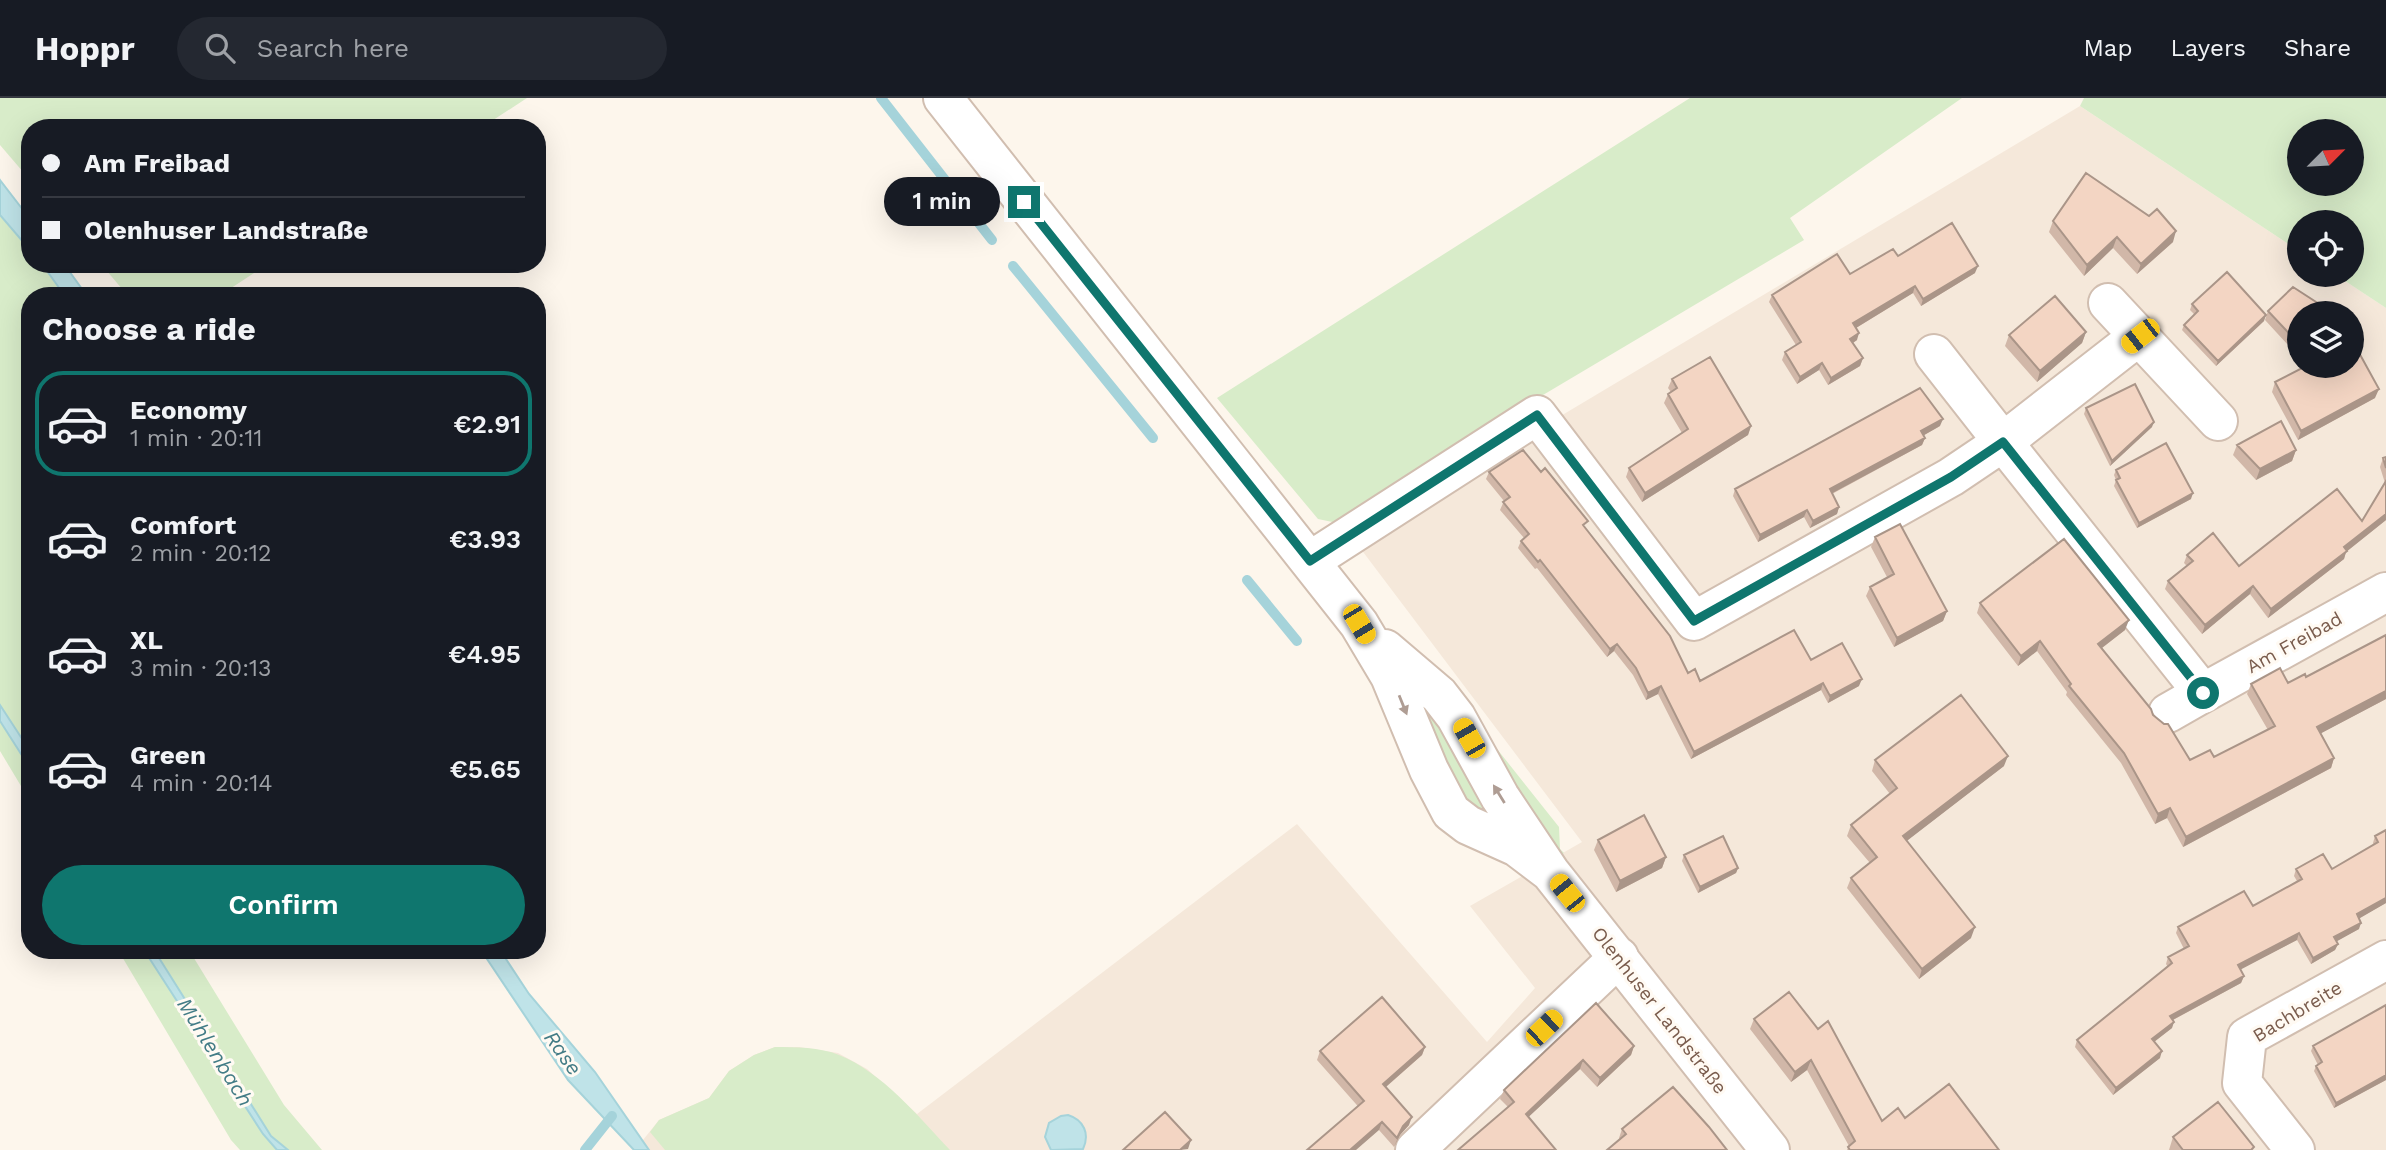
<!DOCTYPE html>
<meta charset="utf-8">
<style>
:root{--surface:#171b24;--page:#242831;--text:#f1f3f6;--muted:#9ea1a6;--line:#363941;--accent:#0f766e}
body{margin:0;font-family:"Work Sans",sans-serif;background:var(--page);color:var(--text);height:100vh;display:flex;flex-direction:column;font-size:26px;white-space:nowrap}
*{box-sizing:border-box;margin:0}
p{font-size:23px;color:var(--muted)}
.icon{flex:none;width:38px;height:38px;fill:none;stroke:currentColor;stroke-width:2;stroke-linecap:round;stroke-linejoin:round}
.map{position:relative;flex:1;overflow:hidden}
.sheet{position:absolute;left:21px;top:189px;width:525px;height:672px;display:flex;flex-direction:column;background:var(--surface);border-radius:28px;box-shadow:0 7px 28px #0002}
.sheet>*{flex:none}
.top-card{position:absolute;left:21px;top:21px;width:525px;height:154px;border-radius:28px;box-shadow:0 7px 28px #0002;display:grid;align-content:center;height:154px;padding:0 21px;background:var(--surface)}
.needle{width:46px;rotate:66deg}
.controls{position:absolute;left:2287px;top:21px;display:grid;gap:14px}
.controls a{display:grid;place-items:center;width:77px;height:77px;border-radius:50%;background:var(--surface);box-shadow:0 7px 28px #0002;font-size:35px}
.end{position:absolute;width:32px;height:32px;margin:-16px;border:9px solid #0f766e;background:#fff;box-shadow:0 0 0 4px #fff}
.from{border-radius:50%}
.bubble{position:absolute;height:49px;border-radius:24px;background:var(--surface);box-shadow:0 7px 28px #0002;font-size:23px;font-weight:600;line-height:49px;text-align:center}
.car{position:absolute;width:21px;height:42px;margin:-21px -10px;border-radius:9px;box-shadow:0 0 5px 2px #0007;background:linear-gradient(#f5c518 24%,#345 0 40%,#f5c518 0 76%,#345 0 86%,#f5c518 0)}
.top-card b{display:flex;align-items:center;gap:24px;height:66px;font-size:26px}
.top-card b+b{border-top:2px solid var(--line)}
.top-card i{width:18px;height:18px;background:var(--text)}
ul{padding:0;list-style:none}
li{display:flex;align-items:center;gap:21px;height:105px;margin:0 14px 10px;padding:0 7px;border:4px solid transparent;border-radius:28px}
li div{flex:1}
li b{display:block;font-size:26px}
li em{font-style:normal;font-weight:600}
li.on{border-color:var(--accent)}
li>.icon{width:63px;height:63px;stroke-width:1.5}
h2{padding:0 21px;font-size:32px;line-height:84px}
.action{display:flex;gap:14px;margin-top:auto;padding:14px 21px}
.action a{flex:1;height:80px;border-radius:42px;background:var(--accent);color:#fff;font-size:28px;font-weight:600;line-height:80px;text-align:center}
header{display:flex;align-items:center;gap:42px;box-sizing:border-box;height:98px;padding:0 35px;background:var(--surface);border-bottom:2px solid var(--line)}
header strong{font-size:33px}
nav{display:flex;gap:38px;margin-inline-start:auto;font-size:24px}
.search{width:490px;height:63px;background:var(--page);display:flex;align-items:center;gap:18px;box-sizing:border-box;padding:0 24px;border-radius:38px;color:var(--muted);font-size:26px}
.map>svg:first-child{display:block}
</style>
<header>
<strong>Hoppr</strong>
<div class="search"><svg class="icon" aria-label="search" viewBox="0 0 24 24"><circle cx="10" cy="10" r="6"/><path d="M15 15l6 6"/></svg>Search here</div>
<nav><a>Map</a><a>Layers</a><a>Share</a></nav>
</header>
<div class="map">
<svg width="2386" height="1052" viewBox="0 0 2386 1052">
<rect width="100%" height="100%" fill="#fdf6ec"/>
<path fill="#f5e8da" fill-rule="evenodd" d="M2080,8L2299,153L2300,177H2336L2386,210V1052H635L659,1022L709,1000L729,973L754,957L775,949H799L838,955L867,971L917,1016L1297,726L1487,944L1535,890L1470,808L1582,744L1342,426L1543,297L1559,319ZM2300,215H2352V268H2300Z"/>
<path fill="#d8ecc9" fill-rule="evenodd" d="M0,0H527L481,30H30V82L0,47Z
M1690,0H1962L1790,120L1804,142L1543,297L1342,426L1318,421L1217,300Z
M2084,0H2386V210L2336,177H2352V124H2300L2299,153L2080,8ZM2300,33H2352V86H2300Z
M0,117L30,152V166H42L65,198H30V703L0,653Z
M101,166H268L219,198H128Z
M1417,591L1506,721L1460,707L1413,594Z
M1470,617L1559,729L1560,751L1564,755L1557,759Z
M118,852H189L284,1007L322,1052H240L231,1042Z
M775,949C795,949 820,949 839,957C882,974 919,1019 950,1052H665L650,1034L659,1022L709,1000L729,973L754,957Z"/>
<path fill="#bfe3e8" stroke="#a5d3da" stroke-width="2" d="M0,82L30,121V152L0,117Z
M42,166H64L87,198H65Z
M0,607L30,653V670L0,623Z
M144,852H154L271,1038L288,1052H277L263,1036Z
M481,852H500L529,896L595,974L649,1052H634L568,982Z
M1068,1017C1084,1022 1090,1036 1083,1051L1051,1052L1045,1039L1049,1025L1061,1018Z"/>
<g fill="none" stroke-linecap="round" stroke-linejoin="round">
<path stroke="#a5d3da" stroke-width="10" d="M881,0L992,142
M1013,168L1153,340
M1247,482L1297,543
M585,1052L612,1018"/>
<defs>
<path id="minor" d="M2108,205L2218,323
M1934,256L2003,344L2139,238
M1310,463L1537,317L1694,523L1951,379L2003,344L2203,595L2386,494
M2168,615L2203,595
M1415,1052L1619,859
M2295,1052L2242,985L2247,939L2386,862"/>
<path id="tertiary" d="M943,0L1359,526L1390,578L1429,672L1451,714L1468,727L1517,749L1550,774
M1385,551L1439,597L1456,619L1500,699L1550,774L1770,1052"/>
</defs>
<use href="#minor" stroke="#d1beb0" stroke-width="42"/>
<use href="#tertiary" stroke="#d1beb0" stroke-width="42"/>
<use href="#minor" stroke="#fff" stroke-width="38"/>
<use href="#tertiary" stroke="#fff" stroke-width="38"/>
</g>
<path fill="#d1b7a8" d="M2053,123L2173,144L2137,176L2113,150L2084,178L2049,134Z
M1898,158L1975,175L1921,208L1913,195L1856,230L1857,242L1853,245L1863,260L1860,268L1828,287L1819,272L1797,286L1782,262L1785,254L1796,247L1769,204L1772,197L1850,176Z
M2192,206L2264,223L2216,268L2182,232L2184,227L2195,217L2190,212Z
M2268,213L2300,215V260L2265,222Z
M2086,234L2082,245L2037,284L2005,248L2009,237Z
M1672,281L1751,328L1748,337L1642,404L1626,379L1629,370L1682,335L1664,305L1668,296L1671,294L1668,290Z
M2275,284L2375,300L2298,342L2272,294Z
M2086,310L2152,329L2110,368L2084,316Z
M1940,328L1924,337L1925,340L1922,347L1832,396L1839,409L1837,416L1810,430L1804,419L1758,444L1733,398L1735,391Z
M2237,347L2296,352L2292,363L2256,382L2233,357Z
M2386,359V422L2346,454L2344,461L2268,520L2250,496L2202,536L2165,491L2168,483L2187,468L2184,465L2187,457L2239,468L2362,423L2385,385L2380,369L2383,360Z
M2116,372L2191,401L2137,430L2114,388L2116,382L2114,377Z
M1489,374L1585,430L1688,575L1700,583L1811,562L1859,588L1828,605L1821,592L1691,661L1658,596L1646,602L1633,577L1614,553L1607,559L1537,470L1535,471L1518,450L1521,443L1524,440L1500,412L1504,403L1486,381Z
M1875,439L1947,513L1943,523L1894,549L1866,498L1870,489L1887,479L1871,449Z
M1980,505L2125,532L2102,550L2190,662L2214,659L2268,632L2247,596L2251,586L2288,585L2306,579L2386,601L2321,635L2334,660L2331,670L2183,749L2167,720L2155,726L2121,665L2066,597L2067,594L2037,553L2018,568L1977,515Z
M1875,662L2004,668L1906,743L1971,840L1919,881L1847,790L1851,780L1870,765L1847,738L1851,727L1890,696L1872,673Z
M2386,732V805L2359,820V831L2336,843L2338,846L2335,852L2311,866L2297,842L2240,871L2244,878L2241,885L2173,922L2172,930L2154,944L2160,960L2113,997L2075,949L2077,942L2168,869L2166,866L2168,859L2184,851L2176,835L2178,829L2253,808L2297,783L2294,778L2296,771H2332L2374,747L2373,745L2375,738Z
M1598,742L1666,759L1662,770L1616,794L1594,752Z
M1684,757L1738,770L1736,775L1698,795L1682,763Z
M1789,894L1882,1023L1905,1020L1999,1052H1847L1849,1048L1807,972L1791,984L1750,931L1754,921Z
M1596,905L1634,948L1631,957L1597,989L1580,971L1528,1019L1508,1009L1500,1001L1504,992Z
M2386,907V982L2334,1010L2314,973L2316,968L2318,967L2311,953L2313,948Z
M1425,949L1422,957L1386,989L1409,1027L1400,1037L1394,1049L1317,962L1320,953Z
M1622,1031L1727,1052L1620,1041L1619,1040Z
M2173,1039L2254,1049L2253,1052H2169Z"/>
<path fill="#aa9588" d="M2176,133L2173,144L2137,176L2141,166Z
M2117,139L2113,150L2084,178L2087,167Z
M1978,168L1975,175L1921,208L1923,201Z
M1915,188L1913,195L1851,233L1853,225Z
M2266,217L2264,223L2216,268L2218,263Z
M2086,234L2082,245L2037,284L2040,273Z
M1859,235L1857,242L1848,248L1850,241Z
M1863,260L1860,268L1828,287L1831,280Z
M1822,265L1819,272L1797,286L1800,279Z
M2379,291L2375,300L2298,342L2301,333Z
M1943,321L1940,328L1919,340L1921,333Z
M2154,324L2152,329L2110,368L2112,363Z
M1751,328L1748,337L1642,404L1645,395Z
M1925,340L1922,347L1827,398L1830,391Z
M2296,352L2292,363L2256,382L2260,371Z
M2193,395L2191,401L2137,430L2139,425Z
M1839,409L1837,416L1810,430L1813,423Z
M1807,412L1804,419L1758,444L1760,437Z
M2386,416V422L2346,454L2344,461L2268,520L2271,511L2344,449Z
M2253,488L2250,496L2202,536L2205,527Z
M1947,513L1943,523L1894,549L1897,540Z
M2129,522L2125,532L2094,556L2098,546Z
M2040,543L2037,553L2018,568L2021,558Z
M1617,546L1614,553L1607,559L1610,551Z
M1862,581L1859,588L1828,605L1830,598Z
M1823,585L1821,592L1691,661L1694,654Z
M1661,588L1658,596L1646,602L1648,595Z
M2386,593V601L2314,639L2317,629Z
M2008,658L2004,668L1899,749L1903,738Z
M2334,660L2331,670L2183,749L2186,739Z
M2170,710L2167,720L2155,726L2158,716Z
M1666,759L1662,770L1616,794L1620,783Z
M1738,770L1736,775L1698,795L1700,789Z
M2386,800V805L2355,823L2357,816Z
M2361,825L2359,831L2332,846L2334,839Z
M1975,829L1971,840L1919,881L1922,871Z
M2299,835L2297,842L2236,874L2238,867Z
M2338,846L2335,852L2311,866L2313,860Z
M2244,878L2241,885L2167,925L2170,918Z
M2174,924L2172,930L2150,947L2152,941Z
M1634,948L1631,957L1597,989L1600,980Z
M1425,949L1422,957L1380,994L1383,986Z
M2162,953L2160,960L2113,997L2116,990Z
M1583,962L1580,971L1522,1025L1526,1016Z
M1811,962L1807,972L1791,984L1795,974Z
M2386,977V982L2334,1010L2336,1005Z
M1412,1019L1409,1027L1400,1037L1394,1049L1403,1028Z
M1382,1024L1379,1032L1356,1052H1350Z
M1191,1042L1188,1051L1180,1052Z"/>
<path fill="#f3d5c3" stroke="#aa9588" stroke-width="2" d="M2086,75L2149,118L2157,111L2176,133L2141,166L2117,139L2087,167L2053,123Z
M1952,125L1978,168L1923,201L1915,188L1853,225L1859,235L1850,241L1863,260L1831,280L1822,265L1800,279L1785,254L1801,244L1772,197L1837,156L1850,176L1893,151L1898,158Z
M2227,174L2266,217L2218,263L2184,227L2198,213L2192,206Z
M2293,189L2333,215H2300V247L2268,213Z
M2055,198L2086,234L2040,273L2009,237Z
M2352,242L2379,291L2301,333L2275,284L2306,268H2352Z
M1710,259L1751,328L1645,395L1629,370L1688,331L1668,296L1677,290L1672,281Z
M2135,286L2154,324L2112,363L2086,310Z
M1920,290L1943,321L1921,333L1925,340L1830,391L1839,409L1813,423L1807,412L1760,437L1735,391Z
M2281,323L2296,352L2260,371L2237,347Z
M2166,345L2193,395L2139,425L2116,382L2120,380L2116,372Z
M1523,352L1541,374L1545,370L1588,423L1583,427L1670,538L1688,575L1695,571L1700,583L1794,532L1811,562L1842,545L1862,581L1830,598L1823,585L1694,654L1661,588L1648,595L1636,570L1617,546L1610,551L1540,462L1538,464L1521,443L1529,436L1503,404L1510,399L1489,374Z
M2386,359V370L2383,360Z
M2386,383V416L2344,449L2347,453L2271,511L2253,488L2205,527L2168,483L2193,463L2187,457L2213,435L2239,468L2337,391L2362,423Z
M1900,426L1947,513L1897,540L1870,489L1894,476L1875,439Z
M2064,441L2129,522L2098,546L2151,611L2153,617L2164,626H2168L2190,662L2210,652L2214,659L2275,628L2251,586L2280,570L2288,585L2305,576L2306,579L2386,537V593L2317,629L2334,660L2186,739L2170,710L2158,716L2124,655L2069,588L2071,586L2040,543L2021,558L1980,505Z
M1961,597L2008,658L1903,738L1975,829L1922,871L1851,780L1877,759L1851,727L1897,690L1875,662Z
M1644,717L1666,759L1620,783L1598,742Z
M2386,732V800L2357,816L2361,825L2334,839L2338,846L2313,860L2299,835L2238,867L2244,878L2170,918L2174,924L2152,941L2162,953L2116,990L2077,942L2172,865L2168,859L2189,848L2178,829L2244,793L2253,808L2302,781L2296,771L2323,756L2332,771L2378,744L2375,738Z
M1723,738L1738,770L1700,789L1684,757Z
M1789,894L1818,931L1828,923L1882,1023L1898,1010L1905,1020L1949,986L1999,1052H1850L1848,1049L1855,1043L1811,962L1795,974L1754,921Z
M1382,899L1425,949L1383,986L1412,1019L1403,1028L1397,1040L1382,1024L1350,1052H1307L1364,1003L1320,953Z
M1596,905L1634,948L1600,980L1583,962L1526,1016L1556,1052H1458L1514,1004L1504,992Z
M2386,907V977L2336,1005L2316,968L2322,964L2313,948Z
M1673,989L1709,1029L1727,1052H1607L1626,1036L1622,1031Z
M2218,1004L2254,1049L2251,1052H2183L2173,1039Z
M1165,1014L1191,1042L1180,1052H1123Z"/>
<defs><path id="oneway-solid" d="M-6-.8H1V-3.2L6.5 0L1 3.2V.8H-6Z" transform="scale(1.75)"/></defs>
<g fill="#af9d94">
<use href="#oneway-solid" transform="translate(1403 607) rotate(68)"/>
<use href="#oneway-solid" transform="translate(1499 696) rotate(-122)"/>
</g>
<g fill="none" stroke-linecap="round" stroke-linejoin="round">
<path stroke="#0f766e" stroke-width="9" d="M1024,104L1310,463L1537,317L1694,523L1951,379L2003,344L2203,595"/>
</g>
<g text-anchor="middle" stroke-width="6" stroke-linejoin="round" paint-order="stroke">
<g font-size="19" fill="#7a5c4d" stroke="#fffaf3">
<text transform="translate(2294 544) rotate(-29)" y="7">Am Freibad</text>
<text transform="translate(1660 912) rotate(52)" y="7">Olenhuser Landstraße</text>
<text transform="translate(2297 913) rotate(-31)" y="7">Bachbreite</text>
</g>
<g font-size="21" font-style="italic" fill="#437c86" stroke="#fffaf3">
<text transform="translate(215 954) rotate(58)" y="7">Mühlenbach</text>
<text transform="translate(563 955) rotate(55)" y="7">Rase</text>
</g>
</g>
</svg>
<div class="controls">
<a><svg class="needle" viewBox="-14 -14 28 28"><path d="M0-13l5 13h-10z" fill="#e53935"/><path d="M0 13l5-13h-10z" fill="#9ea1a6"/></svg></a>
<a><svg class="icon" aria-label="locate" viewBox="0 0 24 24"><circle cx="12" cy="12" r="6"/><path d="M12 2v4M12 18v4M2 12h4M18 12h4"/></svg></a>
<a><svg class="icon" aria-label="layers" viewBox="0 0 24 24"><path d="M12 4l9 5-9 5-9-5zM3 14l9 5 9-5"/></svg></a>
</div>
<i class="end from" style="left:2203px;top:595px"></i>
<i class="end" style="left:1024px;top:104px"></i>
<div class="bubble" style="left:884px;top:79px;width:116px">1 min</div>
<i class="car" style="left:2140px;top:238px;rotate:232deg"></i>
<i class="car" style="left:1359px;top:526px;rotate:149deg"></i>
<i class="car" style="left:1469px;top:640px;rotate:330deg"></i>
<i class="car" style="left:1567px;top:795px;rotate:321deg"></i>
<i class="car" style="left:1544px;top:930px;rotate:46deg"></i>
<div class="top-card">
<b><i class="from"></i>Am Freibad</b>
<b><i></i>Olenhuser Landstraße</b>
</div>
<section class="sheet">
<h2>Choose a ride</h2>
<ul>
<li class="on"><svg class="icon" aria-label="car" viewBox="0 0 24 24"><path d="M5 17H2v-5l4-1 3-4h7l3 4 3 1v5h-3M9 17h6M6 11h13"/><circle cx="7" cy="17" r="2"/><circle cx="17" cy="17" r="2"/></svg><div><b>Economy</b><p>1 min · 20:11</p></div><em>€2.91</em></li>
<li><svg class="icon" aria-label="car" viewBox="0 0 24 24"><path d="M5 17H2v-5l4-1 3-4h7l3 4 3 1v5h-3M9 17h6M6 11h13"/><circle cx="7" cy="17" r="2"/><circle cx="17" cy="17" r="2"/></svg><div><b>Comfort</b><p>2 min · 20:12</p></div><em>€3.93</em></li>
<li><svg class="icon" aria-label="car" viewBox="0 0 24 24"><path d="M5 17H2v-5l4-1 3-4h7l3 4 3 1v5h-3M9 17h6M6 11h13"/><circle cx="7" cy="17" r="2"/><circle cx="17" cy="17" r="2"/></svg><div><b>XL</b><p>3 min · 20:13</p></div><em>€4.95</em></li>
<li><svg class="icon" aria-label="car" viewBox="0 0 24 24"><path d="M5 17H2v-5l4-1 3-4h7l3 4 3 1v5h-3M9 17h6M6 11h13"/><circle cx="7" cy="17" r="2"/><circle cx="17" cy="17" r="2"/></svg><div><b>Green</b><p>4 min · 20:14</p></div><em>€5.65</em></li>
</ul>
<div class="action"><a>Confirm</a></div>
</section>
</div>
